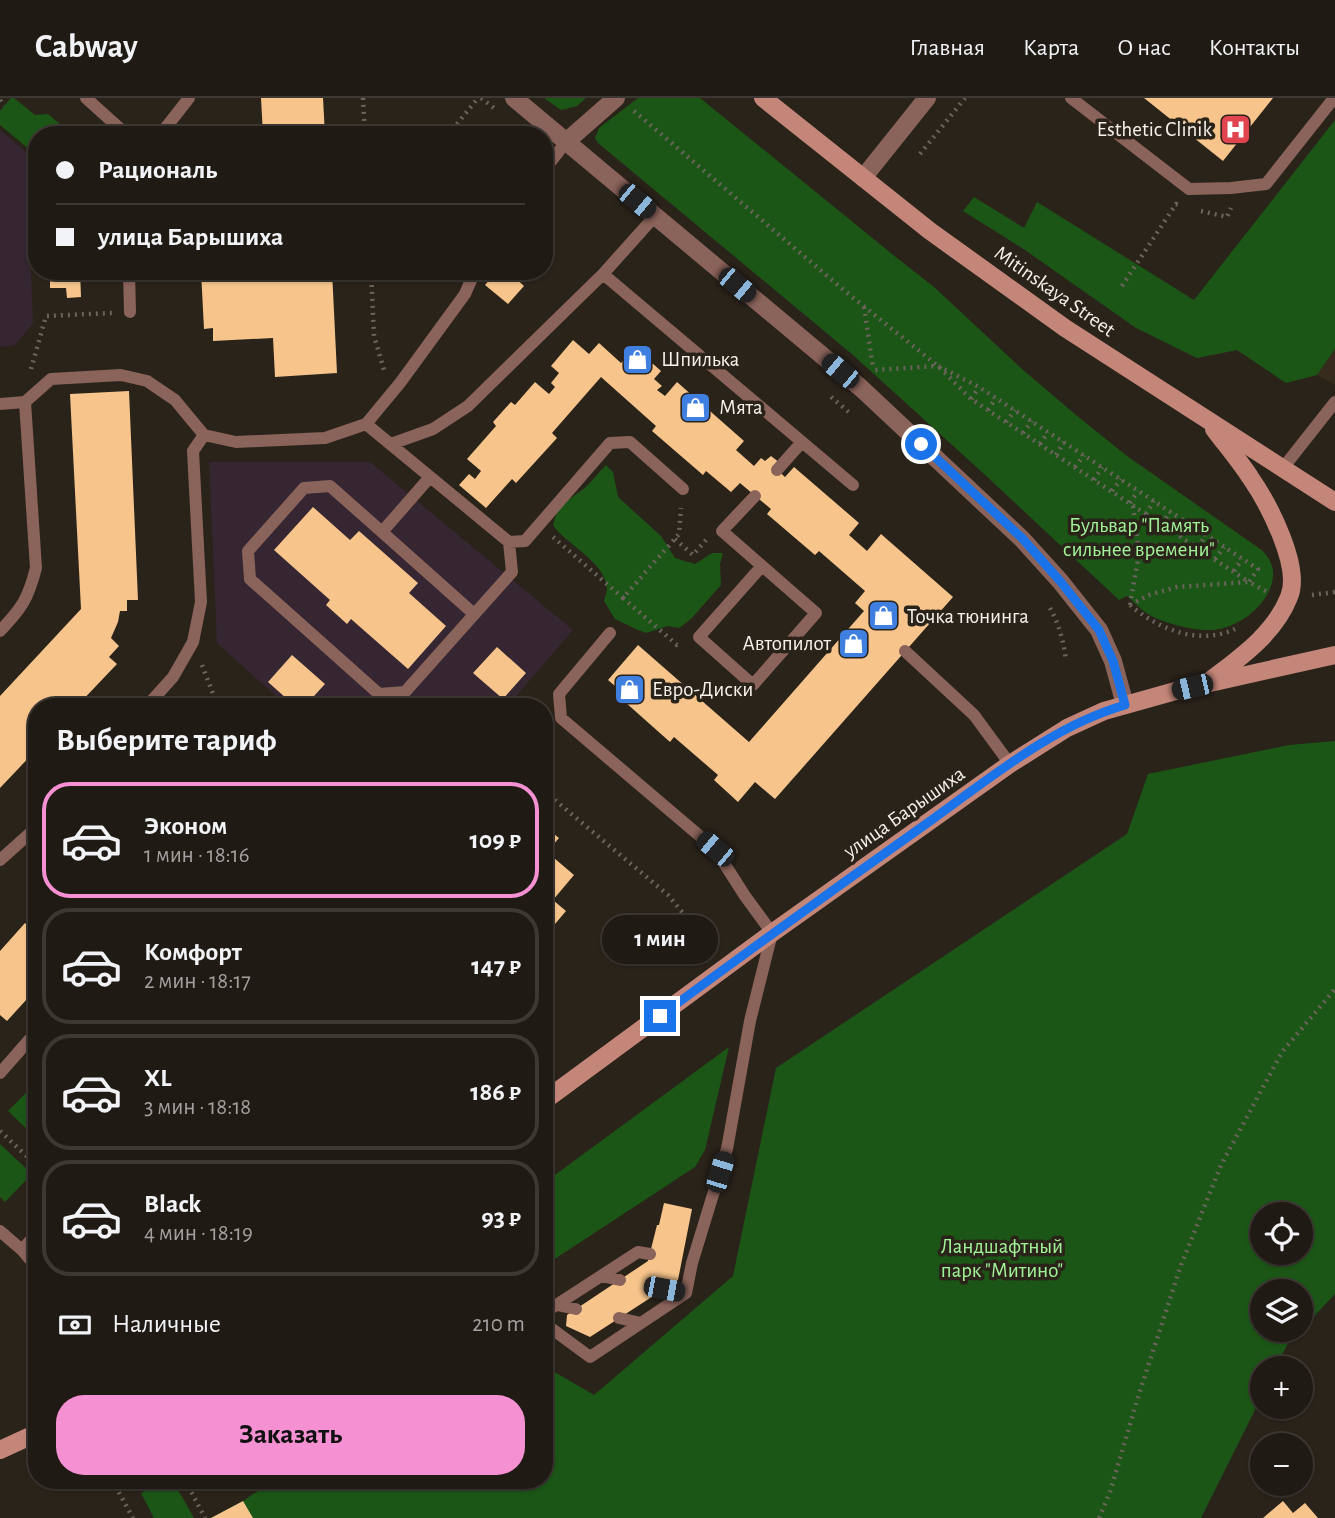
<!DOCTYPE html>
<html lang="ru">
<meta charset="utf-8">
<style>
:root{--surface:#201a14;--page:#28231d;--text:#f1f3f6;--muted:#a2a1a0;--line:#3d3834;--accent:#f591d3}
body{margin:0;font-family:"Alegreya Sans",sans-serif;background:var(--page);color:var(--text);height:100vh;display:flex;flex-direction:column;font-size:26px;white-space:nowrap}
*{box-sizing:border-box;margin:0}
p{font-size:23px;color:var(--muted)}
.icon{flex:none;width:38px;height:38px;fill:none;stroke:currentColor;stroke-width:2;stroke-linecap:round;stroke-linejoin:round}
.map{position:relative;flex:1;overflow:hidden}
.details{position:absolute;left:28px;top:600px;width:525px;height:791px;display:flex;flex-direction:column;background:var(--surface);border-radius:28px;box-shadow:0 2px 5px #0004,0 0 0 2px var(--line)}
.details>*{flex:none}
.guide{position:absolute;left:28px;top:28px;width:525px;height:154px;border-radius:28px;box-shadow:0 2px 5px #0004,0 0 0 2px var(--line);display:grid;align-content:center;height:154px;padding:0 28px;background:var(--surface)}
.fabs{position:absolute;left:1250px;top:1104px;display:grid;gap:14px}
.fabs a{display:grid;place-items:center;width:63px;height:63px;border-radius:50%;background:var(--surface);box-shadow:0 2px 5px #0004,0 0 0 2px var(--line);font-size:35px}
.end{position:absolute;width:32px;height:32px;margin:-16px;border:9px solid #1a73e8;background:#fff;box-shadow:0 0 0 4px #fff}
.from{border-radius:50%}
.bubble{position:absolute;height:49px;border-radius:24px;background:var(--surface);box-shadow:0 2px 5px #0004,0 0 0 2px var(--line);font-size:23px;font-weight:600;line-height:49px;text-align:center}
.car{position:absolute;width:21px;height:42px;margin:-21px -10px;border-radius:9px;box-shadow:0 0 5px 2px #0007;background:linear-gradient(#222 24%,#8ab4d8 0 40%,#222 0 76%,#8ab4d8 0 86%,#222 0)}
.guide b{display:flex;align-items:center;gap:24px;height:66px;font-size:26px}
.guide b+b{border-top:2px solid var(--line)}
.guide i{width:18px;height:18px;background:var(--text)}
ul{padding:0;list-style:none}
li{display:flex;align-items:center;gap:21px;height:116px;margin:0 14px 10px;padding:0 14px;border:4px solid var(--line);border-radius:28px}
li div{flex:1}
li b{display:block;font-size:26px}
li em{font-style:normal;font-weight:600}
li.current{border-color:var(--accent)}
li>.icon{width:63px;height:63px;stroke-width:1.5}
h2{padding:0 28px;font-size:32px;line-height:84px}
.pay{display:flex;align-items:center;gap:18px;height:77px;padding:0 28px;font-size:26px}
.pay p{margin-inline-start:auto}
.primary-button{display:flex;gap:14px;margin-top:auto;padding:14px 28px}
.primary-button a{flex:1;height:80px;border-radius:28px;background:var(--accent);color:#111;font-size:28px;font-weight:600;line-height:80px;text-align:center}
header{display:flex;align-items:center;gap:42px;box-sizing:border-box;height:98px;padding:0 35px;background:var(--surface);border-bottom:2px solid var(--line)}
header strong{font-size:33px}
nav{display:flex;gap:38px;margin-inline-start:auto;font-size:24px}
.map>svg:first-child{display:block}
</style>
<header>
<strong>Cabway</strong>
<nav><a>Главная</a><a>Карта</a><a>О нас</a><a>Контакты</a></nav>
</header>
<div class="map">
<svg width="1335" height="1420" viewBox="0 0 1335 1420">
<rect width="100%" height="100%" fill="#2a231a"/>
<path fill="#362b1d" d="M1335,251V287L1317,277Z"/>
<path fill="#352631" d="M0,32L26,54L33,225L15,247L0,249Z
M209,364H370L573,532L507,609H288L217,545Z"/>
<path fill="#1c5616" fill-rule="evenodd" d="M11,0H14L35,17L48,16L61,27L53,37H37L36,57L0,27V13Z
M544,0H586L577,8L561,12Z
M638,0H700L897,160L934,189L1022,271L1076,317L1127,358L1263,453C1269,460 1274,468 1273,478C1271,506 1238,531 1211,532C1195,533 1162,525 1148,516C1140,511 1134,504 1127,498L1119,502L983,375L853,257L598,45L595,40L599,30Z
M1335,22V251L1317,277L1286,285L1237,252L1197,260L1136,230L1025,152L963,113L974,99L1024,130L1037,104L1194,202Z
M606,367L613,374L618,399L661,438L675,460L695,466L712,455H723L720,466L721,487L691,521L679,530L668,528L646,535L636,531L615,521L604,503C604,502 607,493 607,492C607,464 566,447 553,427C557,406 571,401 586,389C593,382 599,374 606,367Z
M1335,643V1196L1287,1247L1275,1270H1262V1298L1201,1420H211L243,1403L273,1383L544,1382V1268L594,1297L733,1178L776,970L1127,736L1148,676L1289,647ZM1262,1116H1300V1155H1262ZM1262,1194H1300V1232H1262Z
M729,949L705,1052L695,1069L544,1168V1085Z
M37,984V1041L8,1013Z
M0,1046L32,1076L5,1104L0,1099Z
M165,1382L173,1383L194,1420H154L141,1395Z"/>
<path fill="#f7c58c" d="M261,0H323L325,37H263Z
M1144,0H1273L1223,63Z
M50,173H80L81,199L67,200L66,190H50Z
M201,173H332L337,275L275,279L273,240L213,243V230L204,231Z
M497,173H508L524,188L508,206L485,187Z
M573,242L589,256L599,245L621,265L634,249L661,273L654,281L662,288L657,292L665,298L677,284L744,343L736,352L754,368L761,360L765,363L771,358L780,365L775,370L785,379L794,369L859,425L849,437L867,453L881,436L953,499L775,701L755,684L738,704L714,682L718,677L674,639L670,644L625,604L629,600L608,582L638,547L749,644L864,513L855,505L865,493L819,453L815,457L767,416L771,411L740,385L731,394L706,373L703,377L652,333L656,328L601,279L552,335L557,340L516,385L512,381L486,410L459,387L469,376L475,381L481,373L467,361L496,328L493,324L511,304L515,307L535,284L549,296L555,289L551,285L559,275L551,268Z
M129,293L138,502H127V513H120L118,524L111,540L119,548L109,559L117,566L76,609H37V651L0,690V598L81,511L70,296Z
M313,409L350,442L359,433L418,485L409,495L446,528L408,571L351,521L347,526L326,507L330,502L274,452Z
M497,549L526,575L503,601L473,575Z
M292,557L325,586L304,609H296L268,584Z
M544,728L559,740L547,754L574,777L553,802L566,813L544,839Z
M37,820V890L7,923L0,917V853L25,825L29,829Z
M664,1105L692,1111L678,1182L590,1239L566,1228L567,1217L648,1163L657,1127H659Z
M243,1403L253,1420H211Z
M1283,1403L1293,1415L1305,1405L1318,1420H1263Z"/>
<g fill="none" stroke-linecap="round" stroke-linejoin="round">
<path stroke="#6a645c" stroke-width="4.5" stroke-dasharray="2 5" stroke-linecap="butt" d="M363,0L365,37
M481,0L494,10
M0,2L4,8
M634,13L846,194L938,268L971,301L1249,484L1258,471L979,289L938,268L874,272
M448,37L478,0
M920,56L965,0
M1201,113L1227,119L1231,110
M371,173L374,238L384,272
M1122,188L1176,106L1179,107
M864,209L873,270
M31,271L46,218L112,215
M831,299L851,316
M971,301L979,289
M988,312L996,300
M1006,324L1015,312
M1023,335L1032,323
M1040,346L1048,334
M1056,357L1064,344
M1075,369L1084,357
M1094,382L1102,369
M1112,393L1121,381
M1130,405L1138,393
M1146,416L1154,403
M1162,426L1170,414
M1180,438L1188,425
M553,439L623,500L679,436L681,410
M675,441L693,457L706,442
M1198,449L1206,437
M1215,461L1224,449
M1234,473L1242,461
M1312,497L1335,494
M623,500L677,547L681,546
M1130,507C1158,531 1199,548 1235,531
M1130,507L1149,497L1177,489L1249,484L1269,495
M1130,507L1139,456L1133,408
M1050,510C1059,526 1064,545 1066,563
M202,567L218,609
M544,693L668,797L697,832
M0,1033L37,1068
M112,1382L133,1420
M185,1382L205,1420
M1099,1420L1110,1394L1139,1296L1181,1167L1221,1067L1282,954L1335,891"/>
<path stroke="#8a635a" stroke-width="12" d="M86,0L127,37
M1071,0L1189,91L1231,90L1266,86L1334,0
M160,37L189,0
M544,72L567,43
M129,173L130,214
M603,176L853,387
M0,306L25,304
M366,326L509,444L525,443L610,345L630,344L683,391
M391,346L433,331L468,308L603,176L655,118
M1283,370L1335,304
M777,372L802,344
M430,379L382,434L330,388L304,390L248,453L250,481L379,596L405,594L512,474L509,444
M755,398L722,433L816,515L753,587L699,539L762,468
M382,434L474,516
M0,533C22,510 28,501 36,470L25,304L51,281L121,277L147,283L175,302L204,337
M905,553L974,617L1010,666
M146,609L173,579L193,544L201,504L193,353L204,337L236,344L325,340L366,326L400,285L465,196L475,173
M0,762L37,729
M0,975L37,933
M0,1133L22,1152
M37,1135L22,1152L37,1170
M601,1178L620,1182
M664,1191L686,1195
M557,1207L576,1211
M544,1215L638,1154L650,1156
M619,1220L641,1225
M544,1225L590,1259L686,1195L692,1165L727,1051L750,923L772,835L745,798L715,751L561,620L559,596L610,535"/>
<path stroke="#8a635a" stroke-width="18" d="M514,0L861,290L1022,441L1060,483L1099,532L1113,563L1125,607
M567,43L616,0
M863,80L927,0"/>
<path stroke="#c48679" stroke-width="18" d="M763,0L930,133L1065,230L1335,404
M1212,581C1241,559 1275,535 1289,499C1302,469 1268,405 1250,379C1239,362 1226,347 1214,331
M544,1003L772,835L1010,666L1067,630L1104,613L1179,592L1335,557
M0,1352L37,1335"/>
</g>
<g fill="none" stroke-linecap="round" stroke-linejoin="round">
<path stroke="#1a73e8" stroke-width="9" d="M660,918C751,851 841,786 933,721C993,678 1053,628 1125,607L1113,563L1099,532L1060,483L1022,440L921,346"/>
</g>
<defs>
<symbol id="hospital-square" viewBox="-11 -11 22 22"><rect x="-9" y="-9" width="18" height="18" rx="4" fill="#e0444e" stroke="#2a231a"/><path d="M-5-5h3v3.5h4V-5h3V5h-3V1.5h-4V5h-3Z" fill="#fff"/></symbol>
<symbol id="shop-square" viewBox="-11 -11 22 22"><rect x="-9" y="-9" width="18" height="18" rx="4" fill="#3f7fe0" stroke="#2a231a"/><path d="M-5-2.5h2.3a2.7 3.5 0 0 1 5.4 0H5L5.5 6h-11ZM-1.5-2.5h3a1.5 2.3 0 0 0-3 0Z" fill="#fff"/></symbol>
</defs>
<g fill-rule="evenodd">
<use href="#hospital-square" x="1218" y="14" width="35" height="35"/>
<use href="#shop-square" x="620" y="244" width="35" height="35"/>
<use href="#shop-square" x="678" y="292" width="35" height="35"/>
<use href="#shop-square" x="866" y="500" width="35" height="35"/>
<use href="#shop-square" x="836" y="528" width="35" height="35"/>
<use href="#shop-square" x="612" y="574" width="35" height="35"/>
</g>
<g text-anchor="middle" stroke-width="7" stroke-linejoin="round" paint-order="stroke">
<g font-size="21" fill="#f6f1eb" stroke="#2a231a" text-anchor="start">
<text x="1212" y="38" text-anchor="end">Esthetic Clinik</text>
<text x="661" y="268">Шпилька</text>
<text x="719" y="316">Мята</text>
<text x="907" y="525">Точка тюнинга</text>
<text x="831" y="552" text-anchor="end">Автопилот</text>
<text x="652" y="598">Евро-Диски</text>
</g>
<g font-size="21" fill="#f6f1eb" stroke="#2a231a">
<text transform="translate(1055 193) rotate(35)" y="7">Mitinskaya Street</text>
<text transform="translate(904 714) rotate(-35)" y="7">улица Барышиха</text>
</g>
<g font-size="21" fill="#a1f397" stroke="#2a231a">
<text x="1139" y="434">Бульвар "Память<tspan x="1139" dy="24">сильнее времени"</tspan></text>
<text x="1002" y="1155">Ландшафтный<tspan x="1002" dy="24">парк "Митино"</tspan></text>
</g>
</g>
</svg>
<div class="fabs">
<a><svg class="icon" aria-label="locate" viewBox="0 0 24 24"><circle cx="12" cy="12" r="6"/><path d="M12 2v4M12 18v4M2 12h4M18 12h4"/></svg></a>
<a><svg class="icon" aria-label="layers" viewBox="0 0 24 24"><path d="M12 4l9 5-9 5-9-5zM3 14l9 5 9-5"/></svg></a>
<a>+</a>
<a>−</a>
</div>
<i class="end from" style="left:921px;top:346px"></i>
<i class="end" style="left:660px;top:918px"></i>
<div class="bubble" style="left:602px;top:817px;width:116px">1 мин</div>
<i class="car" style="left:637px;top:103px;rotate:130deg"></i>
<i class="car" style="left:737px;top:187px;rotate:130deg"></i>
<i class="car" style="left:840px;top:273px;rotate:310deg"></i>
<i class="car" style="left:1192px;top:589px;rotate:257deg"></i>
<i class="car" style="left:715px;top:751px;rotate:310deg"></i>
<i class="car" style="left:720px;top:1074px;rotate:17deg"></i>
<i class="car" style="left:664px;top:1191px;rotate:101deg"></i>
<div class="guide">
<b><i class="from"></i>Рациональ</b>
<b><i></i>улица Барышиха</b>
</div>
<section class="details">
<h2>Выберите тариф</h2>
<ul>
<li class="current"><svg class="icon" aria-label="car" viewBox="0 0 24 24"><path d="M5 17H2v-5l4-1 3-4h7l3 4 3 1v5h-3M9 17h6M6 11h13"/><circle cx="7" cy="17" r="2"/><circle cx="17" cy="17" r="2"/></svg><div><b>Эконом</b><p>1 мин · 18:16</p></div><em>109 ₽</em></li>
<li><svg class="icon" aria-label="car" viewBox="0 0 24 24"><path d="M5 17H2v-5l4-1 3-4h7l3 4 3 1v5h-3M9 17h6M6 11h13"/><circle cx="7" cy="17" r="2"/><circle cx="17" cy="17" r="2"/></svg><div><b>Комфорт</b><p>2 мин · 18:17</p></div><em>147 ₽</em></li>
<li><svg class="icon" aria-label="car" viewBox="0 0 24 24"><path d="M5 17H2v-5l4-1 3-4h7l3 4 3 1v5h-3M9 17h6M6 11h13"/><circle cx="7" cy="17" r="2"/><circle cx="17" cy="17" r="2"/></svg><div><b>XL</b><p>3 мин · 18:18</p></div><em>186 ₽</em></li>
<li><svg class="icon" aria-label="car" viewBox="0 0 24 24"><path d="M5 17H2v-5l4-1 3-4h7l3 4 3 1v5h-3M9 17h6M6 11h13"/><circle cx="7" cy="17" r="2"/><circle cx="17" cy="17" r="2"/></svg><div><b>Black</b><p>4 мин · 18:19</p></div><em>93 ₽</em></li>
</ul>
<div class="pay"><svg class="icon" aria-label="cash" viewBox="0 0 24 24"><path d="M3 7h18v10H3z"/><circle cx="12" cy="12" r="2"/></svg>Наличные<p>210 m</p></div>
<div class="primary-button"><a>Заказать</a></div>
</section>
</div>
